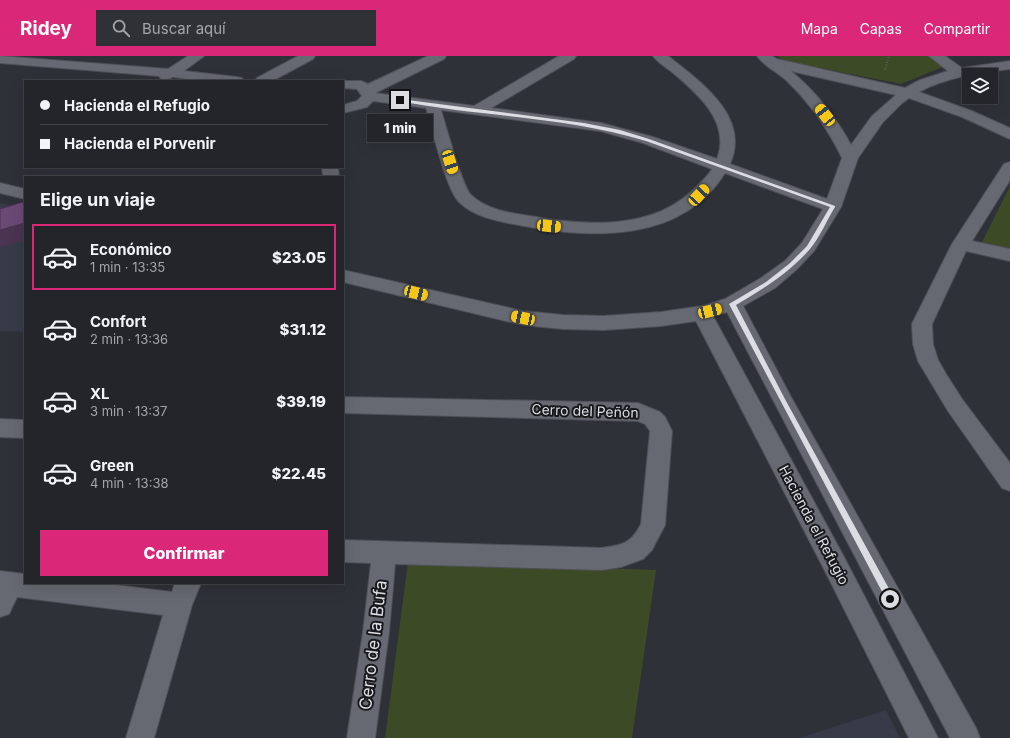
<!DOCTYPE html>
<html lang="es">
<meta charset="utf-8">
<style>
:root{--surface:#23252b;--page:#2f3137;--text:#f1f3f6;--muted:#a3a5a9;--line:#404247;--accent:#db2777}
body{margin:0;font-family:Inter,sans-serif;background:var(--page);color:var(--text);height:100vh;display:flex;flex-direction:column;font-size:15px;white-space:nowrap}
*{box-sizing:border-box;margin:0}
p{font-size:13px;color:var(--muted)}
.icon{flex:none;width:22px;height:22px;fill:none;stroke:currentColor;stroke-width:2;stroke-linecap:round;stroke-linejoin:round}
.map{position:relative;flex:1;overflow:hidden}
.panel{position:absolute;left:24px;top:120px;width:320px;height:408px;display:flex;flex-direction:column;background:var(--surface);border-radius:0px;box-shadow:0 4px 16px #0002,0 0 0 1px var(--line)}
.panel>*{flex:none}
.banner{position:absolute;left:24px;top:24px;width:320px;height:88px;border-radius:0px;box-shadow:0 4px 16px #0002,0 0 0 1px var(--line);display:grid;align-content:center;height:88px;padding:0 16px;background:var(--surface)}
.buttons{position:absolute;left:962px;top:12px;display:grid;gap:8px}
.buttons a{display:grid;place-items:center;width:36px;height:36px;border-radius:0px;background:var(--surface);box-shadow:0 4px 16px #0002,0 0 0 1px var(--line);font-size:20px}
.end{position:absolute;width:18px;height:18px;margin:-9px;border:5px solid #dcdde3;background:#111;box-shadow:0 0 0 2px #111}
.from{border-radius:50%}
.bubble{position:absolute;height:28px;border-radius:0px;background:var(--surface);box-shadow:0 4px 16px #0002,0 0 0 1px var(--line);font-size:13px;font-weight:800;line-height:28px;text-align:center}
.car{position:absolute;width:12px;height:24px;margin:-12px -6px;border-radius:5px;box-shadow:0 0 3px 1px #0007;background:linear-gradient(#f5c518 24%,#345 0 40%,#f5c518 0 76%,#345 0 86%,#f5c518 0)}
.banner b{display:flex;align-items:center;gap:14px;height:38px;font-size:15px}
.banner b+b{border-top:1px solid var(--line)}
.banner i{width:10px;height:10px;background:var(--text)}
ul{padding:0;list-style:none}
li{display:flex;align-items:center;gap:12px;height:66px;margin:0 8px 6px;padding:0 8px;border:2px solid transparent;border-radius:0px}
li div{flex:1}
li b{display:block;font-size:15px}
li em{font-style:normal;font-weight:800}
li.current{border-color:var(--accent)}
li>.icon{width:36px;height:36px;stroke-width:1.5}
h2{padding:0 16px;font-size:18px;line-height:48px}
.action{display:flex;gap:8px;margin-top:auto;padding:8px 16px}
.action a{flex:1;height:46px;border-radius:0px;background:var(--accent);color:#fff;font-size:16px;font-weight:800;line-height:46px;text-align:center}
header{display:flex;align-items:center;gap:24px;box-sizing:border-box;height:56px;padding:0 20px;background:var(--accent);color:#fff}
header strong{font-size:19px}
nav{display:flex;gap:22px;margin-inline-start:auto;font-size:14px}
.search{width:280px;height:36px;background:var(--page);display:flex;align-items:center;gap:10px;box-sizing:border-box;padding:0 14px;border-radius:0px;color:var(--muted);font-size:15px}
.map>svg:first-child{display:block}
</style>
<header>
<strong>Ridey</strong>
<div class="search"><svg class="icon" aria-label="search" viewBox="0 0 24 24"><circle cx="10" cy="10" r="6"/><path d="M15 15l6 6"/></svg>Buscar aquí</div>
<nav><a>Mapa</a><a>Capas</a><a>Compartir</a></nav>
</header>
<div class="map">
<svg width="1010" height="682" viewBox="0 0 1010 682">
<rect width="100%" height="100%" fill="#2f3139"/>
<path fill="#373a48" d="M0,147L25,153V276L0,275Z
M886,654L900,682H800Z"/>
<path fill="#3d4a26" d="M777,0H929L945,10L901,28L785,5Z
M1010,130V193L982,186Z
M408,506L656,514L632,682H385Z"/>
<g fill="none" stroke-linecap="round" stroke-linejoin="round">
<defs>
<path id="street" d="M0,0L168,13L188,0H204L184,15L237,21L242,22L244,25H202L173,21L166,24L161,23L159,20L0,7Z
M298,0H315L313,3L272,25H255L257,22Z
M428,0H446L444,3L375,37L474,50L559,0H576L574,3L491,52L601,67L653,81L717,103C731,66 698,38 672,16C666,11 658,7 653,0H668C701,26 751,61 730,108L827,143L842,102C828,73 810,47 786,24C777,16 764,10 757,0H772L777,3L905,32L920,24L948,15L929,0H945L962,12L1010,5V13C978,17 947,21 919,36L972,55L1010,72V83L962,61L909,42L901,48L883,66L858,102L841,151L814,195L797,213L775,232L743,250L791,341L976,672L980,682H950L727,256L713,260L844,501L938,682H909L826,517L696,265L661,270L604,274L563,273L523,269L343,226V214L523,255L563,259L604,260L661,256L702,250L725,243L761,222L785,205L802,187L823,153L725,117C682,186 594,183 524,170C502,166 475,162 459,146C445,131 433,74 426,52L373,45L367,51L343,57V49L357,45L362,40L357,33L343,32V25H338H361L368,28ZM791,15L896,39L872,60L851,89C836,61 815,35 791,15ZM441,54L600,75L643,87L712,113C708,120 702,125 696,131C654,175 586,170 530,160C510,157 487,154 471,139C462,130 446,70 441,54Z
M1010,106V124L972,185L1010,193V205L966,195L932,268L933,288L938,304L946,318L962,343L1010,407V435L1002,432L948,355L918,305L913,288L912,268L952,188L1004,108Z
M322,111H338L339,121H323Z
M0,127L25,133V143L0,137Z
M343,341L638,347L660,356L665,361L672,375L665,469L652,494L643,503L621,511L602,514L395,508L389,576L375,682H347L363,576L371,507L343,506V484L602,492C622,489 631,488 641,468L650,375L645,368L638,365L343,357Z
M0,363L25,364V382L0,381Z
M0,515L25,518V527H99L172,536L175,527H201L192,549L154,682H126L163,559L17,541L9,558L0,561Z"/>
</defs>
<use href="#street" stroke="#4e5057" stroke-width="2"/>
<path stroke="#72747b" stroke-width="2" stroke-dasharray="0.5 2" stroke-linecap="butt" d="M885,14L889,0"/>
<use href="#street" fill="#676972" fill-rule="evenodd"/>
</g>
<path fill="#4a3451" d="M23,146L25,149V158Z
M25,167V184L0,191V174Z"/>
<path fill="#6a4a74" stroke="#4a3451" d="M23,146L25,158V167L0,174V153Z"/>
<path fill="#dcdde3" d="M400,43L584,67L620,74L649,83L835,150V151C827,164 820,181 810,193C789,217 763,233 736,249L786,345L893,540V545H887L729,248L766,226L789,208L807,190L830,151L646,85C565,60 481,61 399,45Z"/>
<g text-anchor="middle" stroke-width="4" stroke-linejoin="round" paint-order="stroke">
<g font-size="14" fill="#dcdde3" stroke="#18191d">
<text transform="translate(585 355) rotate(2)" y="5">Cerro del Peñón</text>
<text transform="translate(814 469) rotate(62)" y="5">Hacienda el Refugio</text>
</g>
<g font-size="17" fill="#dcdde3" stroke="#18191d">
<text transform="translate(373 589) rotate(-83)" y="6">Cerro de la Bufa</text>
</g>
</g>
</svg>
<div class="buttons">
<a><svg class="icon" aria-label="layers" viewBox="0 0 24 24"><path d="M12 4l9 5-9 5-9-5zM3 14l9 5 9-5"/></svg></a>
</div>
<i class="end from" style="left:890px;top:543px"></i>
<i class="end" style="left:400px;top:44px"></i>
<div class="bubble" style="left:367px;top:58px;width:66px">1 min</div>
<i class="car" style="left:825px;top:59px;rotate:322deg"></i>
<i class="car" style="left:450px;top:106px;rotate:162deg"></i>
<i class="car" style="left:699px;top:139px;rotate:43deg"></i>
<i class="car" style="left:549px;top:170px;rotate:96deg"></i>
<i class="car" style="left:416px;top:237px;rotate:104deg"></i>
<i class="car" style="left:710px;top:255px;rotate:76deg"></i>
<i class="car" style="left:523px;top:262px;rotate:282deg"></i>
<div class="banner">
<b><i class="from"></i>Hacienda el Refugio</b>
<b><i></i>Hacienda el Porvenir</b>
</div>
<section class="panel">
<h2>Elige un viaje</h2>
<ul>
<li class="current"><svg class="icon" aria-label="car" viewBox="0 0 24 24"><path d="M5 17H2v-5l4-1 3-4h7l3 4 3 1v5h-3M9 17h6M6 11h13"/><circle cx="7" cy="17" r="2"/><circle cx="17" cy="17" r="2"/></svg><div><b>Económico</b><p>1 min · 13:35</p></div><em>$23.05</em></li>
<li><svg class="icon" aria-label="car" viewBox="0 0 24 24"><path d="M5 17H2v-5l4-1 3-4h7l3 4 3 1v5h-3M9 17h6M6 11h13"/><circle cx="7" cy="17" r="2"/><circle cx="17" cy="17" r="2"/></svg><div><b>Confort</b><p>2 min · 13:36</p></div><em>$31.12</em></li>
<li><svg class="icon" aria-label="car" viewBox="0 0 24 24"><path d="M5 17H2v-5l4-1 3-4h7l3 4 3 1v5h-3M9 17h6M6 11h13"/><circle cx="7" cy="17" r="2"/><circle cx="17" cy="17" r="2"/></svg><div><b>XL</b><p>3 min · 13:37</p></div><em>$39.19</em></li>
<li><svg class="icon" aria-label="car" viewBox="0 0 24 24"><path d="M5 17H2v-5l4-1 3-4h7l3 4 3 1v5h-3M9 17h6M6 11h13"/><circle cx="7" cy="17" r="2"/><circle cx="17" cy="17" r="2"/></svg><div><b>Green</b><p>4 min · 13:38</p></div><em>$22.45</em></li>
</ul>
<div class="action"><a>Confirmar</a></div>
</section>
</div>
